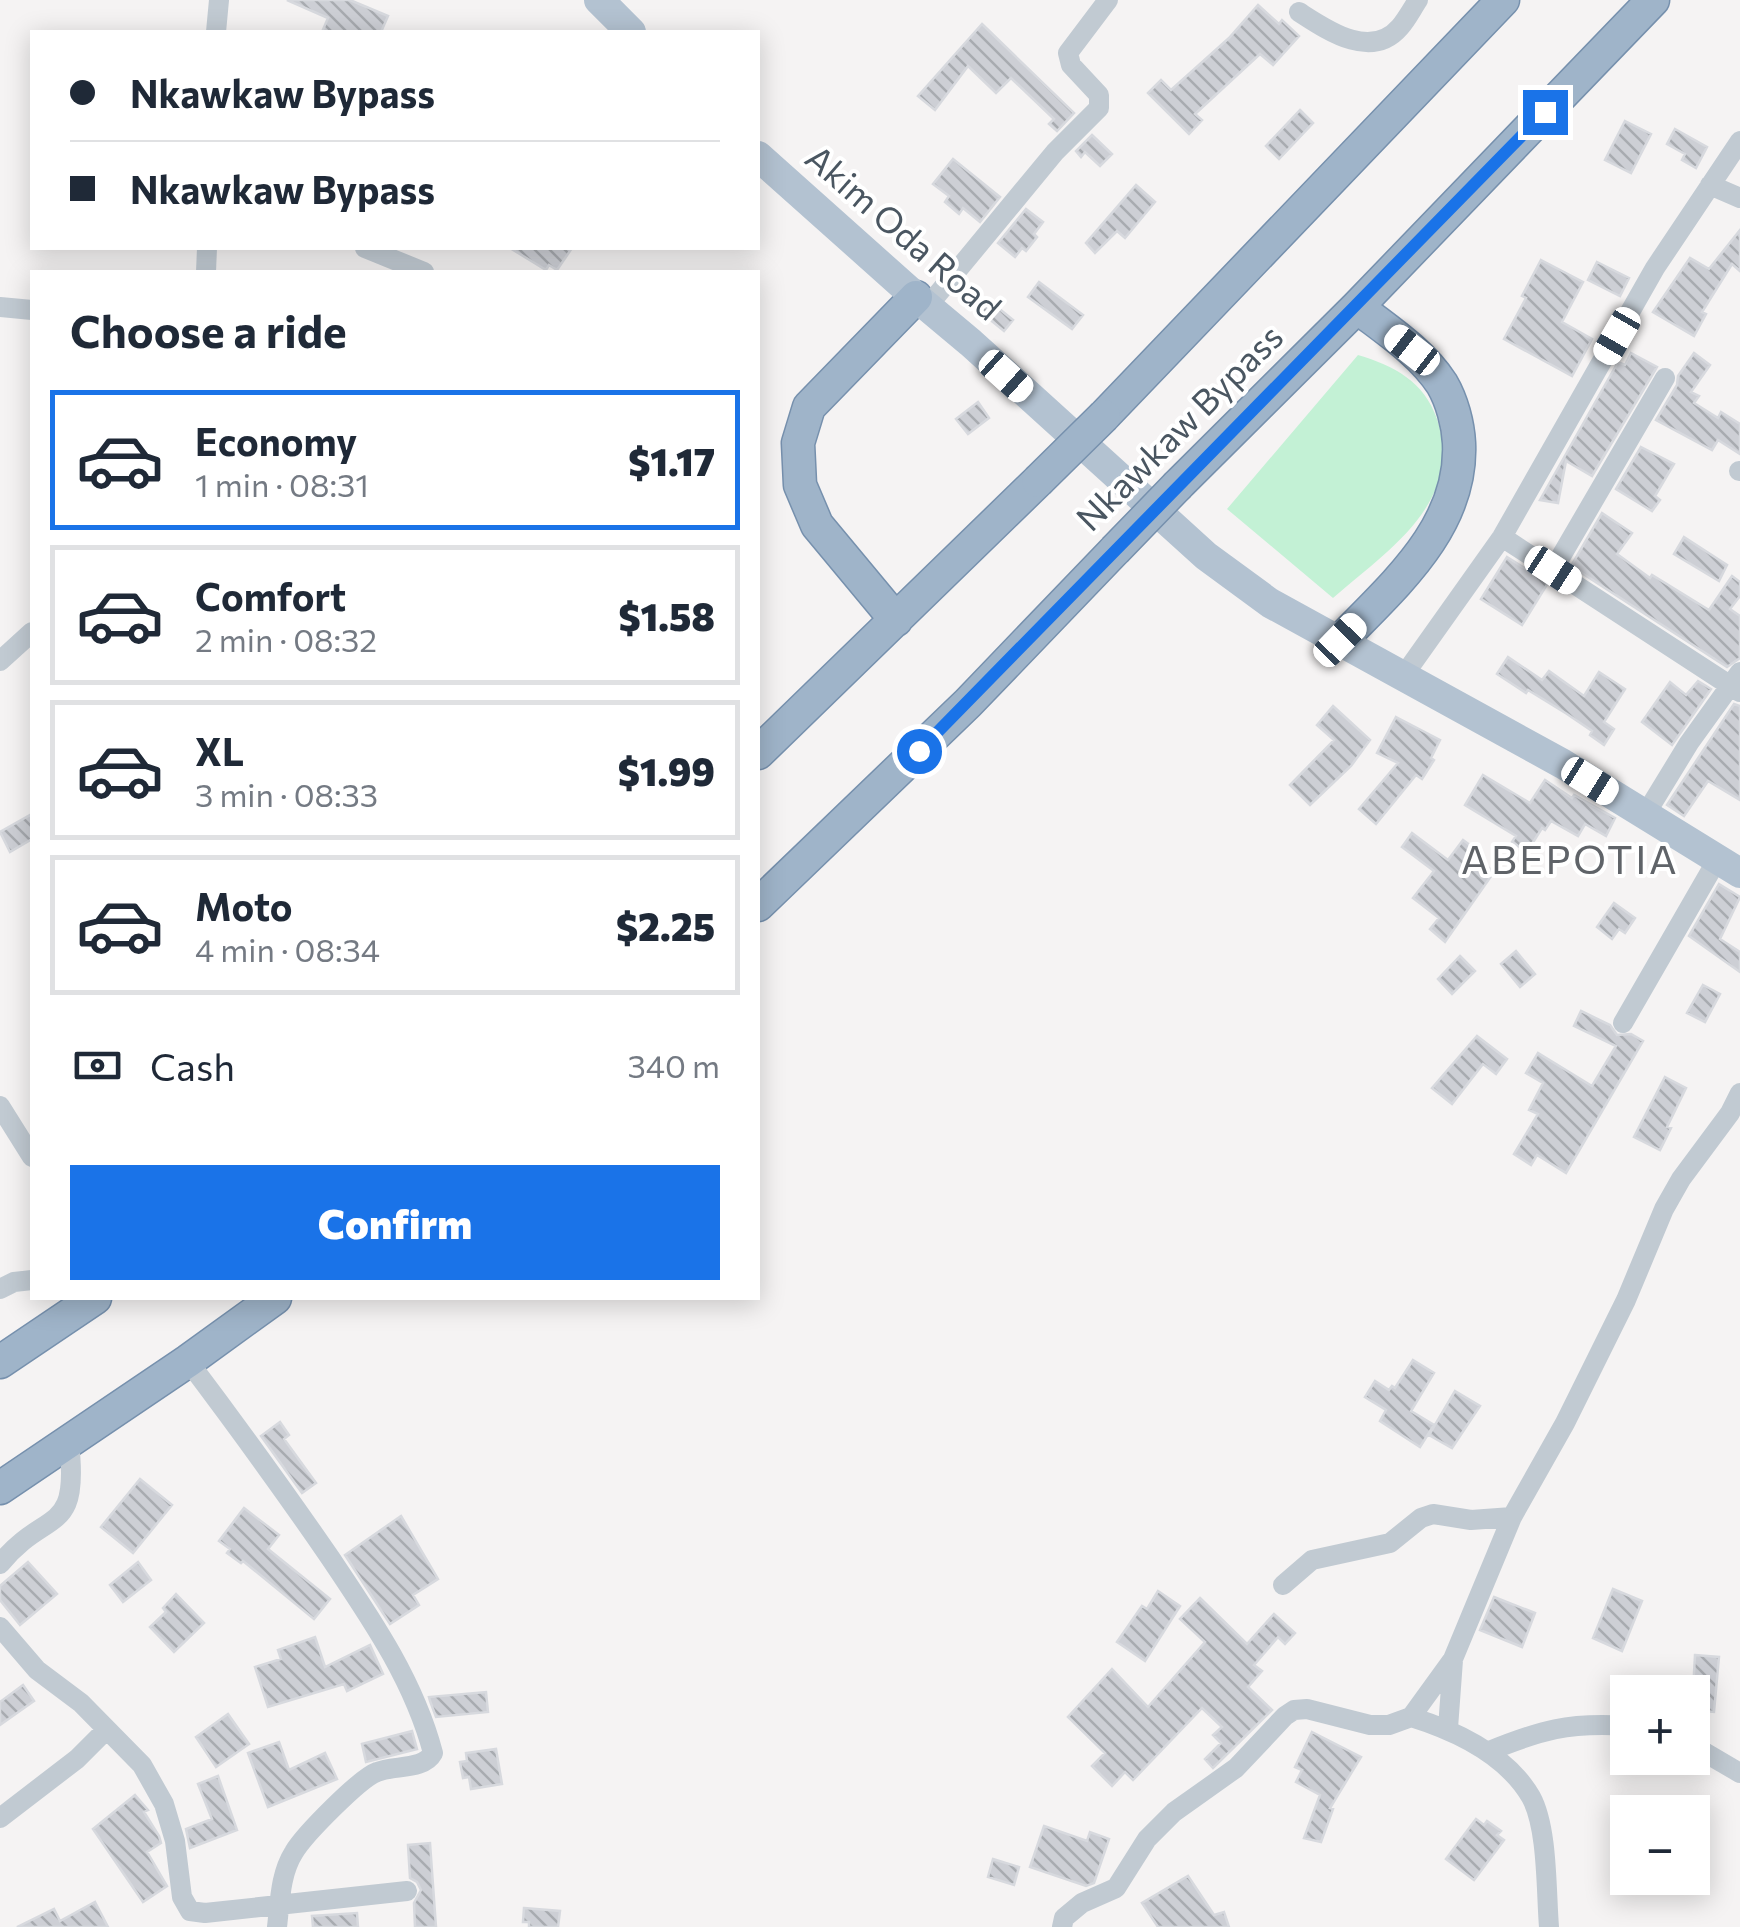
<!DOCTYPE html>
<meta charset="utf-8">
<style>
:root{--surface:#fff;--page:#f2f2f3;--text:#1f2937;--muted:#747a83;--line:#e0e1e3;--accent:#1a73e8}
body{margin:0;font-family:Commissioner,sans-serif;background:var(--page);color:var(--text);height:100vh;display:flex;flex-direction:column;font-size:38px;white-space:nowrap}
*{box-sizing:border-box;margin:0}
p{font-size:32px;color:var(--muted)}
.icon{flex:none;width:55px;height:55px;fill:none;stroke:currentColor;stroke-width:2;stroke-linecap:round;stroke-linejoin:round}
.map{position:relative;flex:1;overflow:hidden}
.sheet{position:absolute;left:30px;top:270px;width:730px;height:1030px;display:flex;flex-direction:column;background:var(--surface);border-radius:0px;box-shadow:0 5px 25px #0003}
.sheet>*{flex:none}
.banner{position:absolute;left:30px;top:30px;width:730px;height:220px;border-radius:0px;box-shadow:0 5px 25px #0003;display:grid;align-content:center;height:220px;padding:0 40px;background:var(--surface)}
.tools{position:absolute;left:1610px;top:1675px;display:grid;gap:20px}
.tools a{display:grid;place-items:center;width:100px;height:100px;border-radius:0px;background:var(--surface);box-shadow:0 5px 25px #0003;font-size:50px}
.end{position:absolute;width:45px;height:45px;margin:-22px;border:12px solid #1a73e8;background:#fff;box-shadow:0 0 0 5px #fff}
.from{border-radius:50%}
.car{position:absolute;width:30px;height:60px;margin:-30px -15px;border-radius:12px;box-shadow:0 0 8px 2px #0007;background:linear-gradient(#fff 24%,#345 0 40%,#fff 0 76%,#345 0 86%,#fff 0)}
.banner b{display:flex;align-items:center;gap:35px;height:95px;font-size:38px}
.banner b+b{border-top:2px solid var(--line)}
.banner i{width:25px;height:25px;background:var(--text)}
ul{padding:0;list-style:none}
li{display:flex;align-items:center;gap:30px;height:140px;margin:0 20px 15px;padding:0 20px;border:5px solid var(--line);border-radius:0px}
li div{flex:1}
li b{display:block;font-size:38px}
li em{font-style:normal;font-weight:800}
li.current{border-color:var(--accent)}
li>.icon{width:90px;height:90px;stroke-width:1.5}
h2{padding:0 40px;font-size:45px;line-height:120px}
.pay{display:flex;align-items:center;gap:25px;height:110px;padding:0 40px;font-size:38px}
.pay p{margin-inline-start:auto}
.button{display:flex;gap:20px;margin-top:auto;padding:20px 40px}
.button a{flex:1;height:115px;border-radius:0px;background:var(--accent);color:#fff;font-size:40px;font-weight:800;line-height:115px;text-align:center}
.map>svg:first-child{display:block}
</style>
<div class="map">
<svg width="1740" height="1927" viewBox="0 0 1740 1927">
<defs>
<pattern id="building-back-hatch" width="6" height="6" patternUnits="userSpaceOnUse" patternTransform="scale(2.5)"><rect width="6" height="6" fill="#cdcfd5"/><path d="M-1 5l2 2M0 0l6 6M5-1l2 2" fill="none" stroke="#a8abb0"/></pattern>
</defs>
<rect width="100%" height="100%" fill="#f5f3f3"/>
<path fill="#c3f1d5" d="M1358,355C1394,366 1424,381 1437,419C1465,502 1387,551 1333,598L1227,509Z"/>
<path fill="url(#building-back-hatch)" stroke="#d7d9de" stroke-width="2.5" d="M287,0H350L388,16L381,32H322L328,18Z
M1258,5L1279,24L1282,20L1299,36L1273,65L1260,54L1195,114L1202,120L1189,134L1148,93L1161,80L1171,90L1229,38Z
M982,24L1074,113L1057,131L1049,124L1054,119L1011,78L996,93L968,66L935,110L918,96Z
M1300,110L1313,123L1279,159L1266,146Z
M1625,121L1651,134L1631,173L1605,160Z
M1675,129L1707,147L1696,168L1682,160L1685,154L1667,144Z
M1092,135L1112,154L1100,166L1085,152L1081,157L1076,151Z
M953,159L1000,197L980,222L963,208L959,214L945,202L949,196L933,184Z
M1136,185L1155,202L1125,238L1117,231L1095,253L1086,243Z
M1026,209L1043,222L1034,234L1037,237L1026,251L1022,248L1015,257L998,243Z
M1740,230V271L1732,264L1702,312L1706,314L1694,336L1653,312L1690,258L1709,269Z
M510,248H572L557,270L549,265L546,270Z
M1541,260L1583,282L1562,322L1592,339L1572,376L1504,339L1526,298L1522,296Z
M1597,262L1629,278L1620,296L1588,280Z
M1039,282L1083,315L1072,329L1028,297Z
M986,298L1013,320L1004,331L977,309Z
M1631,353L1657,367L1592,476L1566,461L1558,503L1540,500L1618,362L1625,365Z
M1694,353L1710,365L1691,392L1699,396L1694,403L1718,418L1721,412L1740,424V454L1718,440L1712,450L1656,420L1677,385L1678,376Z
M978,402L989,418L968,434L956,419Z
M1641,447L1674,464L1655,496L1660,500L1652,511L1616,489Z
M1602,513L1632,533L1617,554L1650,578L1652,575L1709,610L1732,576L1740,582V596L1730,609L1740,616V658L1727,667L1571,566Z
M1684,537L1727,565L1719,581L1674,554Z
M1507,557L1548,583L1522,625L1481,599Z
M1508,657L1542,680L1549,671L1584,696L1599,672L1625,689L1604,722L1614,729L1604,745L1590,735L1592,731L1567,714L1528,690L1526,693L1497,674Z
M1698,681L1711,689L1672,745L1642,722L1670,682L1686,695Z
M1734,704L1740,706V800L1708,781L1684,816L1667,805Z
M1333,706L1370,740L1351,766L1310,805L1290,785L1334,740L1317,725Z
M1396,717L1440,740L1431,758L1434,760L1422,779L1416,775L1376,824L1359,809L1398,763L1377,753Z
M1483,775L1530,803L1545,780L1572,798L1574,795L1615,818L1606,836L1585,824L1578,836L1551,821L1545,830L1542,828L1527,852L1512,842L1516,836L1465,805Z
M32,814V839L10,852L0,832Z
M1412,833L1448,860L1463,840L1482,854L1478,859L1494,872L1445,942L1430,929L1439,918L1413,898L1434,871L1402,847Z
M1719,884L1740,897L1720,939L1740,952V972L1689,936Z
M1614,903L1635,918L1625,933L1619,929L1612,939L1597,927Z
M1516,951L1535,974L1520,987L1501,964Z
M1460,956L1475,971L1452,994L1438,979Z
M1703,985L1720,994L1705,1022L1687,1013Z
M1581,1011L1610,1025L1617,1035L1631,1034L1643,1041L1566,1173L1537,1155L1531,1165L1514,1154L1538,1114L1529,1110L1543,1083L1526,1073L1538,1053L1592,1086L1616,1046L1574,1026Z
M1477,1036L1507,1059L1496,1074L1483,1064L1452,1104L1432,1088Z
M1665,1077L1686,1088L1667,1127L1671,1128L1660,1150L1634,1137Z
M1413,1360L1434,1373L1411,1411L1434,1425L1420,1447L1380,1421L1386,1410L1365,1397L1375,1381L1389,1390L1392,1386L1395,1388Z
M1455,1391L1480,1406L1452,1448L1429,1435Z
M280,1422L289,1435L284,1439L316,1483L302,1493L261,1436Z
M140,1479L172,1505L133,1553L101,1527Z
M244,1508L279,1535L268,1549L330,1599L314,1619L243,1561L241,1563L227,1553L230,1549L219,1541Z
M401,1516L438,1579L413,1595L419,1605L390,1624L345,1555Z
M28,1562L57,1594L20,1625L0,1600V1586Z
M138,1562L151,1580L123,1602L110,1585Z
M1613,1589L1642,1601L1622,1651L1593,1638Z
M1158,1591L1180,1606L1145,1661L1117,1642L1142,1606L1147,1609Z
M176,1594L204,1623L174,1652L150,1627L166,1612L163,1608Z
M1494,1597L1535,1613L1522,1647L1480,1630Z
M1200,1598L1247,1644L1274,1614L1295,1633L1285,1644L1278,1637L1254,1665L1262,1671L1248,1687L1272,1710L1213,1768L1205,1759L1221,1743L1213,1735L1222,1727L1202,1708L1133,1780L1125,1772L1112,1786L1092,1766L1105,1753L1068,1717L1112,1669L1148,1707L1205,1642L1180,1619Z
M315,1637L325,1667L370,1645L383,1674L347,1691L344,1684L268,1707L255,1667L281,1659L278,1650Z
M1695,1655L1719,1657L1714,1712L1692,1710Z
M23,1685L34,1701L0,1725V1702Z
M486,1692L488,1712L436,1717L430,1701L429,1697Z
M228,1714L249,1744L216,1767L196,1737Z
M412,1731L417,1749L366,1762L362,1744Z
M1312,1732L1361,1757L1330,1808L1333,1809L1321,1842L1304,1838L1320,1795L1296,1782L1302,1770L1295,1767Z
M279,1742L289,1770L325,1753L337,1779L268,1807L248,1753Z
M496,1749L502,1784L471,1789L469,1777L463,1778L460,1762L467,1761L466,1753Z
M218,1776L237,1830L190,1848L186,1829L212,1819L198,1784Z
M135,1795L148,1810L144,1812L159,1836L161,1843L147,1852L167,1886L143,1902L93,1829Z
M1476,1819L1484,1825L1487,1821L1501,1831L1497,1835L1504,1840L1474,1880L1446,1859Z
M1044,1826L1087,1841L1090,1832L1109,1839L1094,1883L1086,1886L1030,1867Z
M430,1843L436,1927H415L414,1903L421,1890L417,1882L410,1878L408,1845Z
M993,1859L1019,1867L1014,1885L988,1877Z
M1188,1876L1214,1915L1224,1912L1229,1927H1158L1142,1903Z
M1642,1878H1684V1891L1643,1893Z
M95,1902L108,1927H17L54,1909L60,1921Z
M524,1908L560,1911L558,1927H529V1922H523Z
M357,1913L358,1927H313L312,1916Z"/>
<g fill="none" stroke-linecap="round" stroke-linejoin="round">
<defs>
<path id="trunk" d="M1104,416L1503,0
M1178,485L1357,307L1653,0
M896,620L817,525L800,485L798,443L809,407L916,297
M1340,641C1394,585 1463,527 1459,443C1458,424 1452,401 1442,384C1421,352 1387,330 1357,307
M758,753L1038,481
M758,905L968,703L1115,550
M0,1362L95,1298
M0,1488L188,1361L275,1298"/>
</defs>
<use href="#trunk" stroke="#7690ad" stroke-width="35"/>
<path stroke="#c1cad2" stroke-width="20" d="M1299,12C1327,30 1371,61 1400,27C1407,19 1412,9 1418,0
M216,32L219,0
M1710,185L1740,198
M365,248L424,272
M206,272L207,248
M0,307L32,310
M927,307L1055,152L1099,108V95L1071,65L1068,53L1108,0
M1739,471H1740
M1502,537L1740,692
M1553,570L1665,378
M0,661L32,632
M1404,675L1502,537L1655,268L1740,141
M1645,815L1689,743L1740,672
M1623,1023L1717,860
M0,1106L32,1157
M0,1289L14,1282L32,1280
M188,1361C237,1426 285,1492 331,1559C372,1620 414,1681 433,1753C424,1770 394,1765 377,1772C360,1778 304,1835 294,1852C280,1874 280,1902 277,1927
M0,1564C46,1507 80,1538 69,1443
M1283,1585L1312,1560L1390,1543L1421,1518L1433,1514L1471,1520L1512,1517
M0,1627L37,1670L81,1703L142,1765L164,1804L175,1841L182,1897L190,1911L205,1913L407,1891
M1411,1717C1456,1731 1506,1754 1531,1797C1548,1828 1546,1891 1549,1927
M1448,1728L1453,1660
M1692,1745L1740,1773
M1487,1752C1541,1730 1568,1722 1628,1726
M0,1818L77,1759L106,1730
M1062,1927L1064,1918L1082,1903L1116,1888L1147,1839L1174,1812L1236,1768L1285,1716L1294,1710L1307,1709L1370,1725H1389L1411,1717L1453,1659L1512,1517L1565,1423L1626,1300L1664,1209L1681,1179L1730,1113L1740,1093"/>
<path stroke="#b3c2d1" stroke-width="30" d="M599,0L631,32
M758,156L916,297L971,343L1206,556L1270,603L1563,764L1740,873"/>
<use href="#trunk" stroke="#9fb4c9" stroke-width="32"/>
<defs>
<path id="trunk-bridge" d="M1038,481L1104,416
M1115,550L1178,485"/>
</defs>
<use href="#trunk-bridge" stroke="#7690ad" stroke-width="35" stroke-linecap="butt"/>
<use href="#trunk-bridge" stroke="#9fb4c9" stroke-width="32"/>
</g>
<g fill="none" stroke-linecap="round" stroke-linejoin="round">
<path stroke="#1a73e8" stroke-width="12" d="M919,751L1545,112"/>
</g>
<g text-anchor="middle" stroke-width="8" stroke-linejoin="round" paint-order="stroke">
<g font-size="35" fill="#4a5661" stroke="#fff">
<text transform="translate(903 233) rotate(41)" y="12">Akim Oda Road</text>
<text transform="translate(1180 428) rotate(-45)" y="12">Nkawkaw Bypass</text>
</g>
<g font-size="40" letter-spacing="2.5" fill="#5f6368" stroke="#fff">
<text x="1570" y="874">ABEPOTIA</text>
</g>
</g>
</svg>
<div class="tools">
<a>+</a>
<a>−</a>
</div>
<i class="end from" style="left:919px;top:751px"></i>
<i class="end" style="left:1545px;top:112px"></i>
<i class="car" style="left:1617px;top:336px;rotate:210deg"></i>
<i class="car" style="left:1412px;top:350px;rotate:308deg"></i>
<i class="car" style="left:1006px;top:376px;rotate:132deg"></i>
<i class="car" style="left:1553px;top:570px;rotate:123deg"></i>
<i class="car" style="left:1340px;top:640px;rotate:44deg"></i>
<i class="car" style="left:1590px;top:781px;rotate:122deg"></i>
<div class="banner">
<b><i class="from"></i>Nkawkaw Bypass</b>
<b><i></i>Nkawkaw Bypass</b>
</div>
<section class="sheet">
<h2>Choose a ride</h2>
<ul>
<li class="current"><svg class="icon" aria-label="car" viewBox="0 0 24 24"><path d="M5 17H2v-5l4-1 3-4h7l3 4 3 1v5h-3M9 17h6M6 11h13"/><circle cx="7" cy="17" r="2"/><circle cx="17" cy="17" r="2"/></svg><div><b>Economy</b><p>1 min · 08:31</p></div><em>$1.17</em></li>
<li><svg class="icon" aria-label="car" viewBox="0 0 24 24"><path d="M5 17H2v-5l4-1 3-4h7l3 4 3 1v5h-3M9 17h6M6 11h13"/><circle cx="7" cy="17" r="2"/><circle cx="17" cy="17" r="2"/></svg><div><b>Comfort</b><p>2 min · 08:32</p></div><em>$1.58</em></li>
<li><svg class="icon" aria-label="car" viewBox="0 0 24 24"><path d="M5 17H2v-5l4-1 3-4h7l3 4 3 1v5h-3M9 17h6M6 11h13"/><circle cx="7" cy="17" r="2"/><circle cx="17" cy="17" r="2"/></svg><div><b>XL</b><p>3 min · 08:33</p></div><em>$1.99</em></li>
<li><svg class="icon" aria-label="car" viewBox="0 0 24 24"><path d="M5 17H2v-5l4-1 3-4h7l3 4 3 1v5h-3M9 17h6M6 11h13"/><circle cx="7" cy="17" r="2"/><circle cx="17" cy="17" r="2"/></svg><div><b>Moto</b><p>4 min · 08:34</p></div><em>$2.25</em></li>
</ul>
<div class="pay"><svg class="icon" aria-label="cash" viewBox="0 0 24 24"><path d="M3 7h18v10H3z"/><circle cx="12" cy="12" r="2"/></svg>Cash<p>340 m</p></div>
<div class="button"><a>Confirm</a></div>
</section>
</div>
